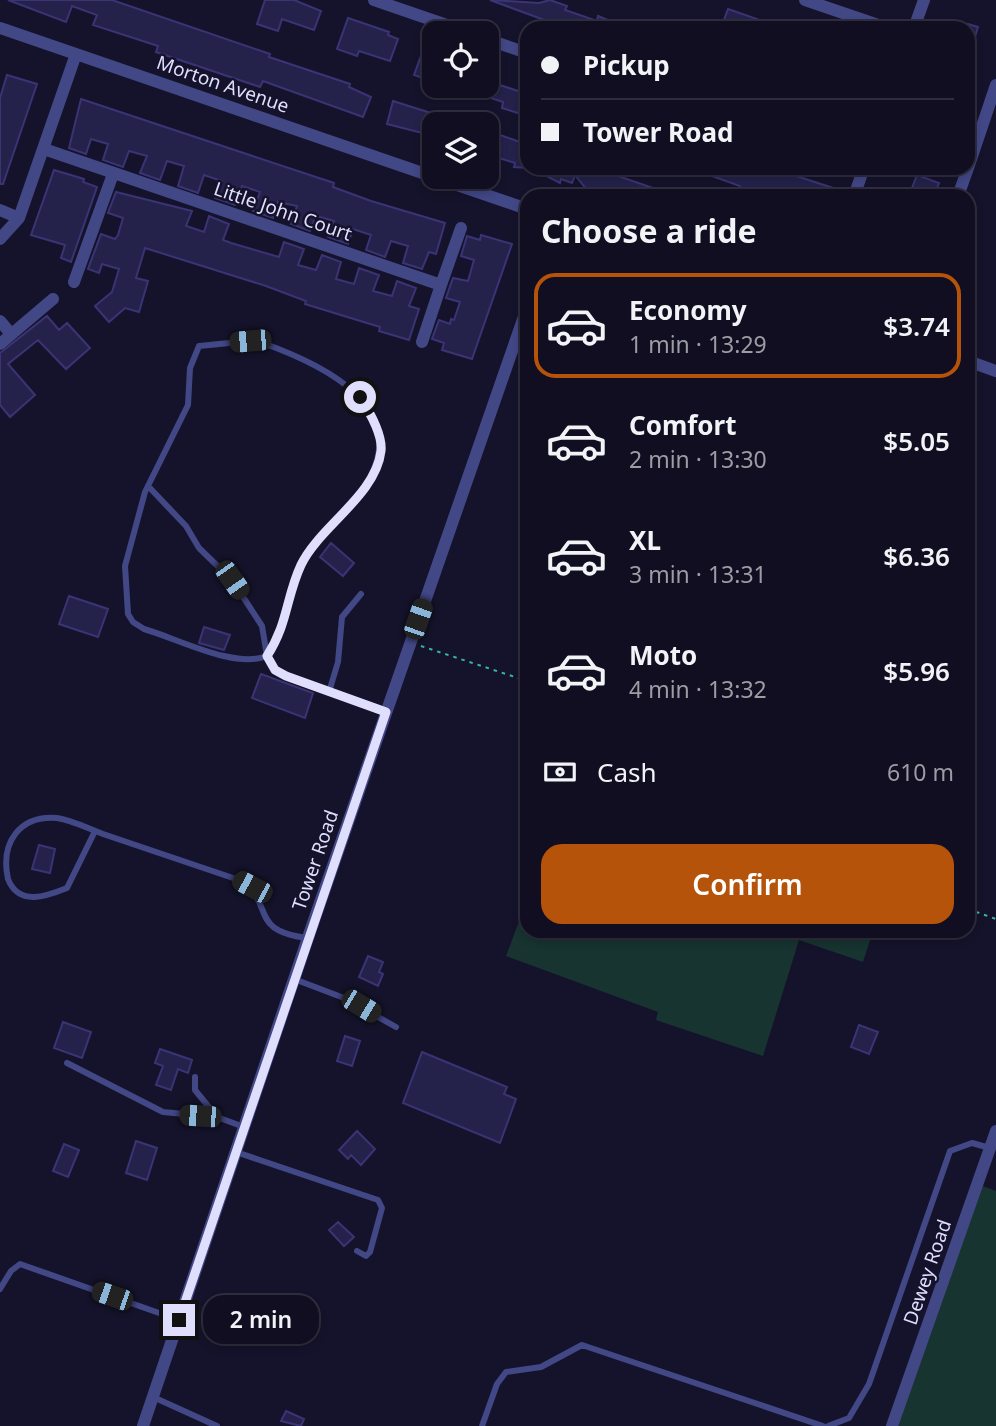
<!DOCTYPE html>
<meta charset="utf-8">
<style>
:root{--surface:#100e20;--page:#191729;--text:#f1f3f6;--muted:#9c9ca5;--line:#302e3e;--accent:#b45309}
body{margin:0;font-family:"Noto Sans",sans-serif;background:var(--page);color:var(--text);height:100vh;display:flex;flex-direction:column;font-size:26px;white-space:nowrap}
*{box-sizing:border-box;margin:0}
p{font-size:23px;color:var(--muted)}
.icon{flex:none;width:38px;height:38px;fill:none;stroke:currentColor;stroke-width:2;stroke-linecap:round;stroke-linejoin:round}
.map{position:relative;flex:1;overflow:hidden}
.panel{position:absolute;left:520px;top:189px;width:455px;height:749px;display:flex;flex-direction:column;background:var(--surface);border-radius:21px;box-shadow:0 4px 10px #0003,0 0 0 2px var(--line)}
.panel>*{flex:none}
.hud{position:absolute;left:520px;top:21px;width:455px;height:154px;border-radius:21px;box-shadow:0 4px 10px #0003,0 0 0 2px var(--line);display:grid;align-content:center;height:154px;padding:0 21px;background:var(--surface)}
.tools{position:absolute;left:422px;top:21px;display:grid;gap:14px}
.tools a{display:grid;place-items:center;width:77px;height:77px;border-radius:14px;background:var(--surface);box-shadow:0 4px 10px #0003,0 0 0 2px var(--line);font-size:35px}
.end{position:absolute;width:32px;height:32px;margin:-16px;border:9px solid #dfdffd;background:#111;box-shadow:0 0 0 4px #111}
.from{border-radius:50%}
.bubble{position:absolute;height:49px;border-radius:21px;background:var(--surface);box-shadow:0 4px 10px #0003,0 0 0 2px var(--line);font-size:23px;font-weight:600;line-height:49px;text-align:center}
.car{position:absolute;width:21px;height:42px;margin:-21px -10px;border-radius:9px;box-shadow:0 0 5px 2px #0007;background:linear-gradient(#222 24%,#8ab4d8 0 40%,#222 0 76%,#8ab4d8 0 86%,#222 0)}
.hud b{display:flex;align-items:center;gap:24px;height:66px;font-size:26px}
.hud b+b{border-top:2px solid var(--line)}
.hud i{width:18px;height:18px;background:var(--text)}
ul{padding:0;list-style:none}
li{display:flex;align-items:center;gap:21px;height:105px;margin:0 14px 10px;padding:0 7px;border:4px solid transparent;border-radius:21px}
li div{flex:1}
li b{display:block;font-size:26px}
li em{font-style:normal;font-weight:600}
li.selected{border-color:var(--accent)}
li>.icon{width:63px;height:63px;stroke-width:1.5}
h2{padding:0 21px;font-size:32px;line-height:84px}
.pay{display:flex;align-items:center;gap:18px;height:77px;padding:0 21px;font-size:26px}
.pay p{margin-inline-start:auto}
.cta{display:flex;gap:14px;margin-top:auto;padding:14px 21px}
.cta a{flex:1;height:80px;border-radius:21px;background:var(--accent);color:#fff;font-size:28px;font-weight:600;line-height:80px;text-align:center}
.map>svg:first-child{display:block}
</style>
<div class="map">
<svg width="996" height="1426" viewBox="0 0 996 1426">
<rect width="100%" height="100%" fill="#15132b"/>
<path fill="#173430" d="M527,900V931H873L863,962L799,940L763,1056L656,1020L658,1012L506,956Z
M977,1184L996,1191V1426H890Z"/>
<path fill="#24214b" stroke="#3a3475" stroke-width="2" d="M8,0H112L270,54L269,57L350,84L349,87L371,97L363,117L263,81L260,87L156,52L158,46L93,25L97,15L72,6L66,22Z
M265,0H294L321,11L314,30L282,19L278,31L257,24Z
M490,0L539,3L550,0L567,6L565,10L597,21L598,16L627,28H566Z
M728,9L777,26L776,28H721Z
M348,18L389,32L388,35L398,39L390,61L359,51L357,56L337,49Z
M968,24L978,27L970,53H968Z
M425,45L434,48V82L414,75Z
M7,75L37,84L3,184H0V98Z
M491,82L527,94V116L502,108L503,102L473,92L471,97L443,87L490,86Z
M81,99L334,183L333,187L371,201L445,223L436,254L429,252L422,269L403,263L408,246L391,241L385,257L366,250L371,235L353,229L348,244L328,237L334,221L316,216L310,231L291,224L297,206L278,202L273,218L253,211L260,192L242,186L235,205L215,198L222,181L204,175L198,193L178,186L184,166L167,161L160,180L140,173L147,156L129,151L123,167L103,160L108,144L91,139L86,154L69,148Z
M393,101L434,114V136L387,124Z
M486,130L520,142L519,147L527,150V168L514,167L515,163L486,154Z
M531,168H595L676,196H596L597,189L587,190L575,175L572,183L561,179L560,183Z
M690,168H772L833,188L830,196H737L740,186Z
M54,170L84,179L83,182L97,187L71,262L61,258L65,245L31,235Z
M917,175L939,183L934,196H909Z
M116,192L192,211L186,226L204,232L209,216L229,224L223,240L231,243L279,257L284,242L304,249L298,265L316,270L322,255L341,262L336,279L354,284L359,268L379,275L373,291L392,296L397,281L416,288L409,306L419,309L409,340L379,331L380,327L305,304L306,301L266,286L145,248L136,278L148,281L139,312L125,308L109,322L95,306L112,292L119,269L102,264L99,273L88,269L101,234L115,239L118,235L123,218L108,213Z
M481,235L512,244L472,359L442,350L444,343L432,339L439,320L450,324L451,319L454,320L460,302L446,298L453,278L468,281L474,260L461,256L467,236L480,240Z
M47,316L59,330L67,323L90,348L66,369L38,340L8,364L35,395L10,417L0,405V353Z
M331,543L354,563L343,576L320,557Z
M69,596L108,609L98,637L59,624Z
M204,627L230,635L224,650L199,643Z
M261,674L313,693L305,718L252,698Z
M39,845L55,849L50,873L32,869Z
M368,956L383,962L379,972L383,974L378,986L359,977Z
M63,1022L91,1032L82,1058L54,1048Z
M859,1025L878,1032L869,1054L851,1047Z
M345,1036L360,1041L352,1066L337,1061Z
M160,1049L192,1060L188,1073L178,1069L171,1090L156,1085L163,1066L155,1063Z
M422,1052L507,1087L504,1094L516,1099L500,1143L403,1103Z
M357,1131L375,1149L361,1165L351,1155L348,1159L339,1150Z
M136,1141L157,1148L147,1180L126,1173Z
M64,1144L79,1150L68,1177L53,1171Z
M338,1222L354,1237L344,1246L329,1230Z
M286,1411L304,1419L301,1426L281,1421Z"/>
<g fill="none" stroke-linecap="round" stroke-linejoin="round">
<path stroke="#3ab6a1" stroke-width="2" stroke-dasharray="3.5 5" stroke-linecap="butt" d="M421,646L527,681
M968,909L996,919"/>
<path stroke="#424786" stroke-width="6" d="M148,486L186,526L199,548L232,580L262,626L267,656
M267,656C289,622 286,591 303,561C319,534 347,514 364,487C417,408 322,364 260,342L250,341L199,346L190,368L188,405L145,492L125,566L128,614L133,622L144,629C179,639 234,669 267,656L275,669L286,675L386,712
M329,692L338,662L342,617L361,594
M95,831L67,888C47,896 19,907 8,879C0,842 20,815 57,818C72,820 89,829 103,834C147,849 191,864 236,879C279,902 244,930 308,938
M294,979L344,998L396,1027
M67,1063L163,1112L217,1117L244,1127
M195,1077V1090L217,1117
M236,1152L378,1200L382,1208L370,1252L366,1256L357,1251
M0,1289L11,1271L20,1264L179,1320
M153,1397L217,1426
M482,1426L497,1384L506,1372L541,1367L582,1345L823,1426
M828,1426L849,1418L869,1384L950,1151L972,1143L990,1148"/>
<path stroke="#424786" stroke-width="12" d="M374,0L470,33
M805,0L887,28
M0,28L434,177
M914,28L924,0
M486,39L527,53
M44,149L441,285L422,342
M968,168L996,85
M434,177L527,209
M854,196L864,168
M958,196L968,168
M0,210L19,218
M0,239L19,218L76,54
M74,282L113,174
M441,285L461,228
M0,321L11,334
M0,344L53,299
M968,361L996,371
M143,1426L313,923L527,308
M892,1426L996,1131"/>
</g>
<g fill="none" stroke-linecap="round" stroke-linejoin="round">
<path stroke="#dfdffd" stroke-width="9" d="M179,1320L386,712L286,676L275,670L267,656C288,624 286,597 301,565C319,527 376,495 381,451C383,434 369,411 360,397"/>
</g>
<g text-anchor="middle" stroke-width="5" stroke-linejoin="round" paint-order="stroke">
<g font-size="19" fill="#dfdffd" stroke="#15132b">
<text transform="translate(223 84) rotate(19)" y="7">Morton Avenue</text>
<text transform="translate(283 211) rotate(19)" y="7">Little John Court</text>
<text transform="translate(315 860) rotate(-71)" y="7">Tower Road</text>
<text transform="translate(927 1272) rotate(-71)" y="7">Dewey Road</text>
</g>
</g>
</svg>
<div class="tools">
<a><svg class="icon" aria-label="locate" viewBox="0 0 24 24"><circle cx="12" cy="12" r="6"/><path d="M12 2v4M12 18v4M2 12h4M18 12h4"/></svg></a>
<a><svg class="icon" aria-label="layers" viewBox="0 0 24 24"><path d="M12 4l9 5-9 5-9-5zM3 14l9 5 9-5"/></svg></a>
</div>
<i class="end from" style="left:360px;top:397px"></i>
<i class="end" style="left:179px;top:1320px"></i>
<div class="bubble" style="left:203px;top:1295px;width:116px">2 min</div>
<i class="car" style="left:250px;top:341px;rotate:265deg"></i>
<i class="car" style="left:232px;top:580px;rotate:145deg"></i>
<i class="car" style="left:418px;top:619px;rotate:19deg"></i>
<i class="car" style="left:252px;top:887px;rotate:298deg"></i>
<i class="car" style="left:361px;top:1006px;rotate:121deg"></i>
<i class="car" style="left:200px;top:1116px;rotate:274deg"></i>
<i class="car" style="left:112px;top:1296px;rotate:289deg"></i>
<div class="hud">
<b><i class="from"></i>Pickup</b>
<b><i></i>Tower Road</b>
</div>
<section class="panel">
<h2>Choose a ride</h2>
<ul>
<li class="selected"><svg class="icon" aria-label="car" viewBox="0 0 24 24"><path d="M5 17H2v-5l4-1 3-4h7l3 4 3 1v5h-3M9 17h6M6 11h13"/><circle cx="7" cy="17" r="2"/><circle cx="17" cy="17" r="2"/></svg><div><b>Economy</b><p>1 min · 13:29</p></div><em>$3.74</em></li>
<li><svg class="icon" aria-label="car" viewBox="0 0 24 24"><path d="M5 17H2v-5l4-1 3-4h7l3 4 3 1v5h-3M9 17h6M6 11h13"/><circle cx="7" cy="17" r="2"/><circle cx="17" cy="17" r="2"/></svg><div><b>Comfort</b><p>2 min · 13:30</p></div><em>$5.05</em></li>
<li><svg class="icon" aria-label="car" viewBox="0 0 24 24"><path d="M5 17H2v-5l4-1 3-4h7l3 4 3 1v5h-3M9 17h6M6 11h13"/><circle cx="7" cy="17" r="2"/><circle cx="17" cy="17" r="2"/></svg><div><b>XL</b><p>3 min · 13:31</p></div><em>$6.36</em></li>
<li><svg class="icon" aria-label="car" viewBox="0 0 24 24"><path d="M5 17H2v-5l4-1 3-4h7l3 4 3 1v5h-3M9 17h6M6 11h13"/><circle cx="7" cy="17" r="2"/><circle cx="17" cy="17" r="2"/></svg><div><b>Moto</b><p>4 min · 13:32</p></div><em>$5.96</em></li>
</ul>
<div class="pay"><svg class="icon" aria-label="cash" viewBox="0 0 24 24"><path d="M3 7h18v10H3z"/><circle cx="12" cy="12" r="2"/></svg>Cash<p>610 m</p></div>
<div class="cta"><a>Confirm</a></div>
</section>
</div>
